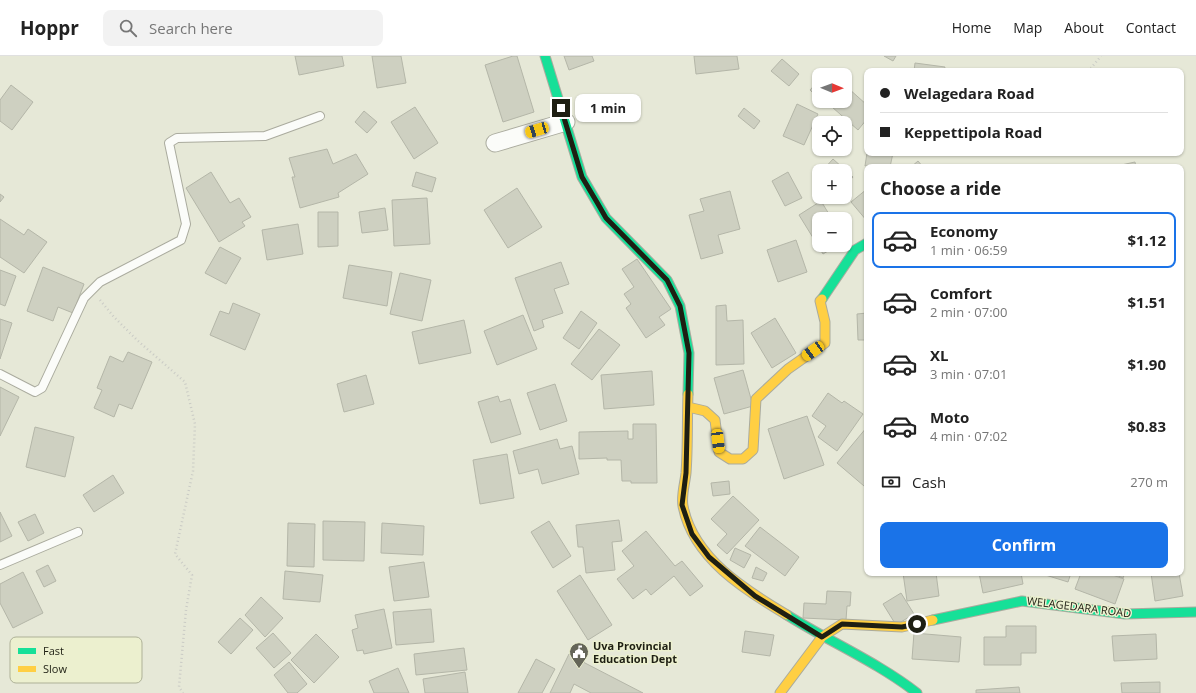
<!DOCTYPE html>
<meta charset="utf-8">
<style>
:root{--surface:#fff;--page:#f2f2f2;--text:#222;--muted:#767676;--line:#e0e0e0;--accent:#1a73e8}
body{margin:0;font-family:"Open Sans",sans-serif;background:var(--page);color:var(--text);height:100vh;display:flex;flex-direction:column;font-size:15px;white-space:nowrap}
*{box-sizing:border-box;margin:0}
p{font-size:13px;color:var(--muted)}
.icon{flex:none;width:22px;height:22px;fill:none;stroke:currentColor;stroke-width:2;stroke-linecap:round;stroke-linejoin:round}
.map{position:relative;flex:1;overflow:hidden}
.side{position:absolute;left:864px;top:108px;width:320px;height:412px;display:flex;flex-direction:column;background:var(--surface);border-radius:8px;box-shadow:0 1px 3px #0004}
.side>*{flex:none}
.hud{position:absolute;left:864px;top:12px;width:320px;height:88px;border-radius:8px;box-shadow:0 1px 3px #0004;display:grid;align-content:center;height:88px;padding:0 16px;background:var(--surface)}
.needle{width:26px;rotate:91deg}
.controls{position:absolute;left:812px;top:12px;display:grid;gap:8px}
.controls a{display:grid;place-items:center;width:40px;height:40px;border-radius:8px;background:var(--surface);box-shadow:0 1px 3px #0004;font-size:20px}
.end{position:absolute;width:18px;height:18px;margin:-9px;border:5px solid #1e1f13;background:#fff;box-shadow:0 0 0 2px #fff}
.from{border-radius:50%}
.bubble{position:absolute;height:28px;border-radius:8px;background:var(--surface);box-shadow:0 1px 3px #0004;font-size:13px;font-weight:700;line-height:28px;text-align:center}
.car{position:absolute;width:12px;height:24px;margin:-12px -6px;border-radius:5px;box-shadow:0 0 3px 1px #0007;background:linear-gradient(#f5c518 24%,#345 0 40%,#f5c518 0 76%,#345 0 86%,#f5c518 0)}
.hud b{display:flex;align-items:center;gap:14px;height:38px;font-size:15px}
.hud b+b{border-top:1px solid var(--line)}
.hud i{width:10px;height:10px;background:var(--text)}
ul{padding:0;list-style:none}
li{display:flex;align-items:center;gap:12px;height:56px;margin:0 8px 6px;padding:0 8px;border:2px solid transparent;border-radius:8px}
li div{flex:1}
li b{display:block;font-size:15px}
li em{font-style:normal;font-weight:700}
li.on{border-color:var(--accent)}
li>.icon{width:36px;height:36px;stroke-width:1.5}
h2{padding:0 16px;font-size:18px;line-height:48px}
.pay{display:flex;align-items:center;gap:10px;height:44px;padding:0 16px;font-size:15px}
.pay p{margin-inline-start:auto}
.button{display:flex;gap:8px;margin-top:auto;padding:8px 16px}
.button a{flex:1;height:46px;border-radius:8px;background:var(--accent);color:#fff;font-size:16px;font-weight:700;line-height:46px;text-align:center}
header{display:flex;align-items:center;gap:24px;box-sizing:border-box;height:56px;padding:0 20px;background:var(--surface);border-bottom:1px solid var(--line)}
header strong{font-size:19px}
nav{display:flex;gap:22px;margin-inline-start:auto;font-size:14px}
.search{width:280px;height:36px;background:var(--page);display:flex;align-items:center;gap:10px;box-sizing:border-box;padding:0 14px;border-radius:8px;color:var(--muted);font-size:15px}
.map>svg:first-child{display:block}
</style>
<header>
<strong>Hoppr</strong>
<div class="search"><svg class="icon" aria-label="search" viewBox="0 0 24 24"><circle cx="10" cy="10" r="6"/><path d="M15 15l6 6"/></svg>Search here</div>
<nav><a>Home</a><a>Map</a><a>About</a><a>Contact</a></nav>
</header>
<div class="map">
<svg width="1196" height="637" viewBox="0 0 1196 637">
<rect width="100%" height="100%" fill="#e6e8d7"/>
<path fill="#ced0c1" stroke="#b4b6a8" d="M295,0H342L344,10L299,19Z
M372,0H401L406,27L377,32Z
M513,0H517L534,56L503,66L485,9Z
M564,0H592L594,5L569,14Z
M694,0H737L739,13L696,18Z
M884,0H896L893,5Z
M782,3L799,18L789,30L771,15Z
M915,7L945,11L944,15H914Z
M819,24V43L810,34Z
M11,29L33,46L12,74L0,65V44Z
M848,32L867,49V63L858,74L832,51L837,45H845V36Z
M797,48L818,58L804,89L783,80Z
M415,51L438,87L414,103L391,66Z
M744,52L760,65L754,73L738,60Z
M364,55L377,66L367,77L355,66Z
M327,93L333,108L356,98L368,118L338,137L339,141L300,152L292,121H295L289,102Z
M867,97H893L890,111L865,110Z
M833,103L853,121L845,130V115H822Z
M918,105L923,111H911Z
M1135,106L1136,111H1112Z
M211,116L230,147L239,142L251,161L242,166L245,170L219,186L186,132Z
M416,116L436,122L432,136L412,130Z
M788,116L802,142L785,150L772,125Z
M517,132L542,171L508,192L484,154Z
M867,133V165L851,146Z
M730,135L740,173L718,179L723,197L701,203L689,159L704,155L700,143Z
M0,138L4,141L0,146Z
M427,142L430,188L394,190L392,144Z
M821,145L832,163H819V189H838L823,198L799,159Z
M385,152L388,174L362,177L359,156Z
M318,156H338V190L318,191Z
M0,163L24,179L28,173L47,186L24,217L0,201Z
M298,168L303,198L267,204L262,174Z
M796,184L807,216L778,226L767,194Z
M220,191L241,202L226,228L205,217Z
M637,203L671,253L659,261L665,269L646,282L626,252L631,248L624,238L634,231L622,213Z
M561,206L569,228L554,233L563,257L542,264L544,271L534,275L515,222Z
M349,209L392,216L387,250L343,242Z
M43,211L84,228L73,257L58,251L53,265L27,255Z
M0,214L16,220L5,250L0,248Z
M400,217L431,224L422,265L390,258Z
M233,247L260,258L245,294L210,279L220,255L229,258Z
M726,249L727,265L743,264L744,308L716,309V250Z
M581,255L597,267L579,293L563,282Z
M867,257V284H858L857,258Z
M523,259L537,293L497,309L484,275Z
M775,262L796,297L772,312L751,277Z
M0,263L12,267L0,303Z
M464,264L471,297L419,308L412,276Z
M599,273L620,289L592,324L571,308Z
M128,296L152,306L132,353L119,348L114,361L94,352L102,334L97,332L110,300L123,306Z
M743,314L753,350L724,358L714,322Z
M652,315L654,349L604,353L601,319Z
M366,319L374,348L344,356L337,328Z
M555,328L567,365L540,374L527,337Z
M0,331L19,341L0,380Z
M828,337L842,347L844,345L863,358L837,395L818,381L826,370L812,360Z
M498,340L500,346L510,343L521,378L491,387L478,346Z
M807,360L824,409L784,423L768,373Z
M633,368H656L657,427H631V425H622L621,404H607V402L579,403V376L628,375V383H633Z
M35,371L74,381L65,421L26,411Z
M867,371V426L864,430L837,407Z
M557,383L560,393L572,390L579,418L542,428L538,413L519,418L513,395Z
M507,398L514,442L480,448L473,404Z
M113,419L124,437L94,456L83,439Z
M729,425L730,438L713,440L711,427Z
M733,440L759,464L727,498L717,489L727,478L711,463Z
M0,456L12,480L0,486Z
M35,458L44,477L28,485L18,466Z
M619,464L622,485L612,486L615,514L586,517L583,491H578L576,469Z
M323,465L365,466L364,505L323,504Z
M549,465L571,500L553,512L531,476Z
M288,467L315,468L314,511L287,510Z
M382,467L424,470L423,499L381,497Z
M760,471L799,501L785,520L745,490Z
M646,475L675,510L682,505L703,530L690,540L674,520L651,539L646,533L633,543L617,523L634,510L622,495Z
M735,492L751,499L744,512L730,504Z
M424,506L429,541L394,545L389,511Z
M48,509L56,525L44,531L36,515Z
M756,511L767,517L763,525L752,522Z
M285,515L323,519L320,546L283,543Z
M23,516L43,557L13,572L0,547V528Z
M903,517H936L939,540L907,545Z
M979,517H1021L1023,528L983,537Z
M1039,517H1071L1068,526Z
M1081,517H1107L1124,523L1115,548L1075,533Z
M1111,517H1125L1123,522Z
M1151,517H1179L1183,540L1155,545Z
M580,519L612,569L588,584L557,535Z
M827,535L851,536L850,550H847L846,564L803,562L804,547L826,548Z
M901,537L914,558L896,569L883,548Z
M261,541L283,562L265,581L245,559Z
M384,553L392,592L364,598L363,594L357,595L352,574L358,572L355,559Z
M431,553L434,586L396,589L393,556Z
M240,562L253,574L231,598L218,586Z
M1006,570H1036V597H1021V609H984V581H1006Z
M745,575L774,579L770,600L742,596Z
M273,577L291,597L274,612L256,592Z
M914,577L961,581L959,606L912,603Z
M316,578L339,601L314,627L291,604Z
M1156,578L1157,603L1114,605L1112,580Z
M464,592L467,614L416,619L414,598Z
M569,598L585,607L643,637H591L574,628L570,637H550Z
M536,603L555,613L542,637H518Z
M289,606L307,628L297,637H288L274,619Z
M398,612L409,637H374L369,625Z
M465,616L468,637H425L423,623Z
M1160,626V637H1122L1121,627Z
M1019,631L1020,637H976V634Z"/>
<g fill="none" stroke-linecap="round" stroke-linejoin="round">
<defs>
<path id="lane" d="M0,318L35,336L42,332L84,242L100,226L181,184L186,168L169,87L177,82L265,80L320,60
M0,509L78,476"/>
<path id="street" d="M495,87L566,66"/>
<path id="fast" d="M545,0L582,121L606,162L667,224L680,250L689,297L688,338
M822,243L855,194L867,187
M787,559C830,586 877,606 917,637
M933,564L1022,545L1125,558L1196,556"/>
<path id="slow" d="M688,338C687,364 688,391 686,417C685,427 681,440 683,450C693,502 745,534 787,559
M688,351L705,355L715,364L719,396L730,403H743L753,394L756,343L788,313L825,287V266L820,245L822,243
M780,637L822,581L842,568L902,571L933,564"/>
</defs>
<use href="#lane" stroke="#aaab9e" stroke-width="10"/>
<use href="#street" stroke="#aaab9e" stroke-width="19"/>
<use href="#fast" stroke="#aaab9e" stroke-width="11"/>
<use href="#slow" stroke="#aaab9e" stroke-width="11"/>
<path stroke="#cacbc5" stroke-width="2.5" stroke-dasharray="1 3" stroke-linecap="butt" d="M1083,15L1091,12L1101,0
M100,244L114,261L138,285L185,326L195,368L193,415L175,498L192,519L186,554L179,631L183,637"/>
<use href="#lane" stroke="#fbfcf9" stroke-width="8"/>
<use href="#street" stroke="#fbfcf9" stroke-width="17"/>
<use href="#fast" stroke="#16e098" stroke-width="9"/>
<use href="#slow" stroke="#ffcf43" stroke-width="9"/>
</g>
<g fill="none" stroke-linecap="round" stroke-linejoin="round">
<path stroke="#1e1f13" stroke-width="5" d="M561,52L582,121L598,148L606,162L667,224L680,250L689,297L686,417L682,449L692,478L709,501L755,540L822,581L842,568L902,571L917,568"/>
</g>
<defs>
<symbol id="civic-pin" viewBox="-11 -11 22 30"><path d="M0 17L-7.5 6A9.5 9.5 0 1 1 7.5 6Z" fill="#646558" stroke="#ecf0cf"/><path d="M-.6-6.5H3V-4.5H.6V-3L4-1V1h2V6H-6V1h2V-1L-.6-3ZM-1.2 2.5V6h2.4V2.5Z" fill="#fff"/></symbol>
</defs>
<g fill-rule="evenodd">
<use href="#civic-pin" x="568" y="585" width="22" height="30"/>
</g>
<g text-anchor="middle" stroke-width="3" stroke-linejoin="round" paint-order="stroke">
<g font-size="11" fill="#1e1f13" stroke="#ecf0cf">
<text transform="translate(1079 551) rotate(7)" y="4">WELAGEDARA ROAD</text>
</g>
<g font-size="11" font-weight="bold" fill="#1e1f13" stroke="#ecf0cf" text-anchor="start">
<text x="593" y="594">Uva Provincial<tspan x="593" dy="13">Education Dept</tspan></text>
</g>
</g>
<rect x="10" y="581" width="132" height="46" rx="6" fill="#ecf0cf" stroke="#aeb197" stroke-width="1"/>
<rect x="18" y="592" width="18" height="6" fill="#16e098"/>
<rect x="18" y="610" width="18" height="6" fill="#ffcf43"/>
<g font-size="11" fill="#1e1f13">
<text x="43" y="599">Fast</text>
<text x="43" y="617">Slow</text>
</g>
</svg>
<div class="controls">
<a><svg class="needle" viewBox="-14 -14 28 28"><path d="M0-13l5 13h-10z" fill="#e53935"/><path d="M0 13l5-13h-10z" fill="#767676"/></svg></a>
<a><svg class="icon" aria-label="locate" viewBox="0 0 24 24"><circle cx="12" cy="12" r="6"/><path d="M12 2v4M12 18v4M2 12h4M18 12h4"/></svg></a>
<a>+</a>
<a>−</a>
</div>
<i class="end from" style="left:917px;top:568px"></i>
<i class="end" style="left:561px;top:52px"></i>
<div class="bubble" style="left:575px;top:38px;width:66px">1 min</div>
<i class="car" style="left:537px;top:74px;rotate:253deg"></i>
<i class="car" style="left:813px;top:295px;rotate:235deg"></i>
<i class="car" style="left:718px;top:385px;rotate:173deg"></i>
<div class="hud">
<b><i class="from"></i>Welagedara Road</b>
<b><i></i>Keppettipola Road</b>
</div>
<section class="side">
<h2>Choose a ride</h2>
<ul>
<li class="on"><svg class="icon" aria-label="car" viewBox="0 0 24 24"><path d="M5 17H2v-5l4-1 3-4h7l3 4 3 1v5h-3M9 17h6M6 11h13"/><circle cx="7" cy="17" r="2"/><circle cx="17" cy="17" r="2"/></svg><div><b>Economy</b><p>1 min · 06:59</p></div><em>$1.12</em></li>
<li><svg class="icon" aria-label="car" viewBox="0 0 24 24"><path d="M5 17H2v-5l4-1 3-4h7l3 4 3 1v5h-3M9 17h6M6 11h13"/><circle cx="7" cy="17" r="2"/><circle cx="17" cy="17" r="2"/></svg><div><b>Comfort</b><p>2 min · 07:00</p></div><em>$1.51</em></li>
<li><svg class="icon" aria-label="car" viewBox="0 0 24 24"><path d="M5 17H2v-5l4-1 3-4h7l3 4 3 1v5h-3M9 17h6M6 11h13"/><circle cx="7" cy="17" r="2"/><circle cx="17" cy="17" r="2"/></svg><div><b>XL</b><p>3 min · 07:01</p></div><em>$1.90</em></li>
<li><svg class="icon" aria-label="car" viewBox="0 0 24 24"><path d="M5 17H2v-5l4-1 3-4h7l3 4 3 1v5h-3M9 17h6M6 11h13"/><circle cx="7" cy="17" r="2"/><circle cx="17" cy="17" r="2"/></svg><div><b>Moto</b><p>4 min · 07:02</p></div><em>$0.83</em></li>
</ul>
<div class="pay"><svg class="icon" aria-label="cash" viewBox="0 0 24 24"><path d="M3 7h18v10H3z"/><circle cx="12" cy="12" r="2"/></svg>Cash<p>270 m</p></div>
<div class="button"><a>Confirm</a></div>
</section>
</div>
